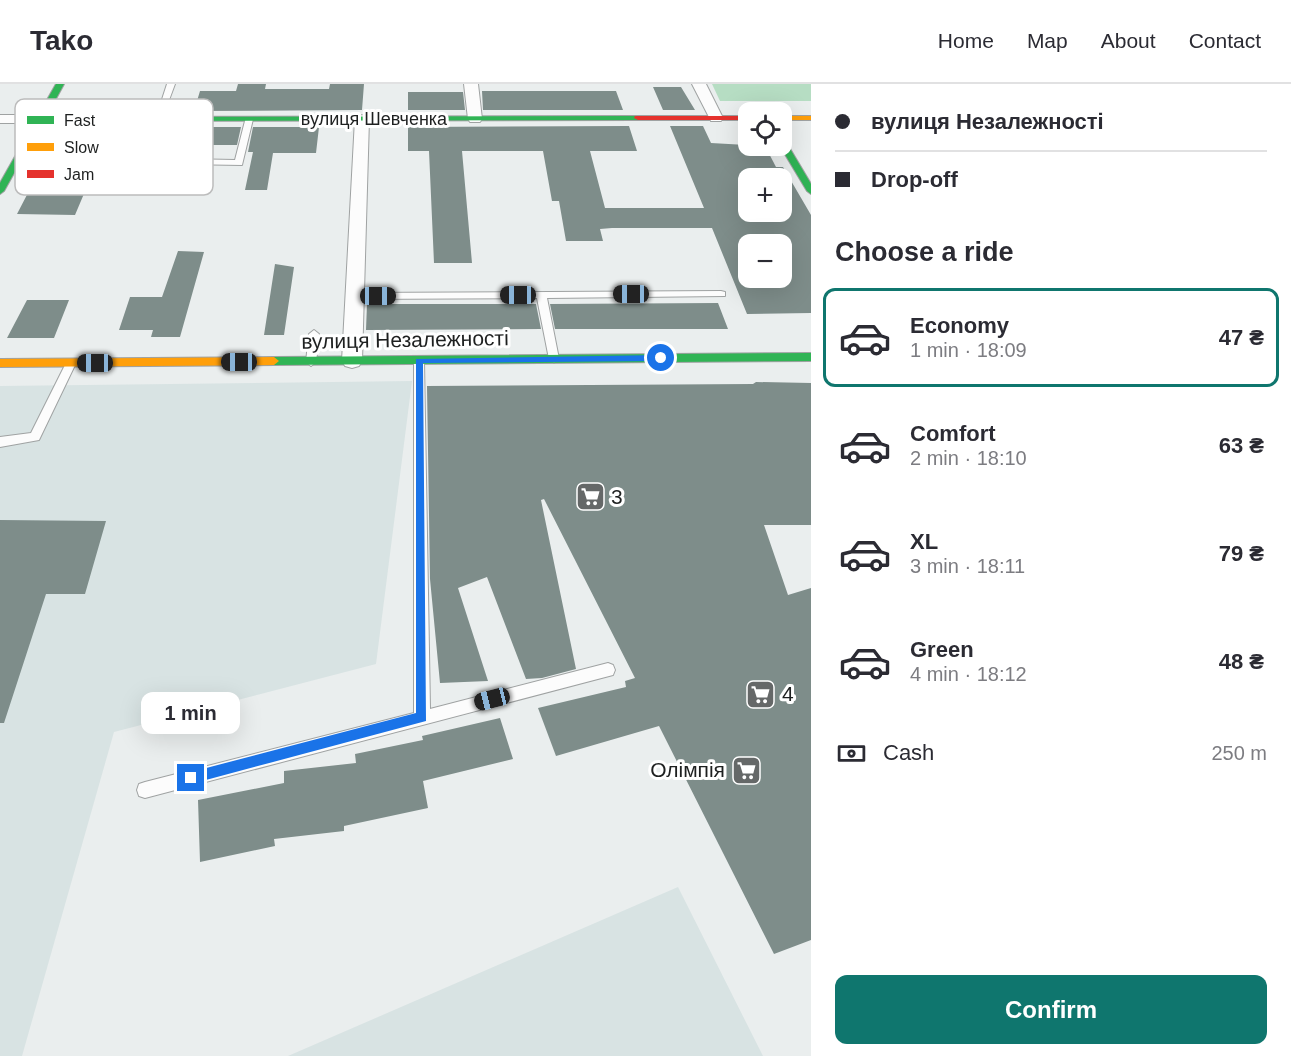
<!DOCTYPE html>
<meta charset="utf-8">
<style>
:root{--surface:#fff;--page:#f2f2f3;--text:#2b2b33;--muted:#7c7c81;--line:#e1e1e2;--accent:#0f766e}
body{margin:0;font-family:Arial,sans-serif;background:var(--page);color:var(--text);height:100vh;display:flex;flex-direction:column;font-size:22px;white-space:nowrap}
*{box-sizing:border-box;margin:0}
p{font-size:20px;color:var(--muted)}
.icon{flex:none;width:33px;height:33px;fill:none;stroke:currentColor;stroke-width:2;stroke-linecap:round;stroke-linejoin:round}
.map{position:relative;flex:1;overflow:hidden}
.side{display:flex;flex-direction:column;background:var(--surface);width:480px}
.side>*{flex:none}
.top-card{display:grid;align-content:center;height:132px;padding:0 24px;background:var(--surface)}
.tools{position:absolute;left:738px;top:18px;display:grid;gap:12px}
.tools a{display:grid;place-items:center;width:54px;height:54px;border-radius:12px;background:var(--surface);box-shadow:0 6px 24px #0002;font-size:30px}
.end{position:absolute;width:27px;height:27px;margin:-14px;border:8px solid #1a73e8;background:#fff;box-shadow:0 0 0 3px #fff}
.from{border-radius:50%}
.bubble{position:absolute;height:42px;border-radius:12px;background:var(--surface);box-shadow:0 6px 24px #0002;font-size:20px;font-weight:700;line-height:42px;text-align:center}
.car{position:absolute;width:18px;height:36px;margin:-18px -9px;border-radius:8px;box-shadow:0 0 4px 2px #0007;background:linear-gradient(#222 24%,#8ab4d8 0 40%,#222 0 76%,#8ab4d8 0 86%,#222 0)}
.top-card b{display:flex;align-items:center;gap:21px;height:57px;font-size:22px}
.top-card b+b{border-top:2px solid var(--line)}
.top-card i{width:15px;height:15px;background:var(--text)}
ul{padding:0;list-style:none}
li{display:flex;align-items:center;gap:18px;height:99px;margin:0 12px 9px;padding:0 12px;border:3px solid transparent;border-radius:12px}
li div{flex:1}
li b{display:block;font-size:22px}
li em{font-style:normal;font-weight:700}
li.active{border-color:var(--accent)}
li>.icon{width:54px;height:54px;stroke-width:1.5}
h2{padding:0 24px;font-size:27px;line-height:72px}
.pay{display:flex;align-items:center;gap:15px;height:66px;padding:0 24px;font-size:22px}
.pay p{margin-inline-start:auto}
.primary-button{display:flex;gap:12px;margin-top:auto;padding:12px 24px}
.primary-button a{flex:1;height:69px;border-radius:12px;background:var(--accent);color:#fff;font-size:24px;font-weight:700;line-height:69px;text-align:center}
header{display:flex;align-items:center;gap:36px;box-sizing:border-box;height:84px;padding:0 30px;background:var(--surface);border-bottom:2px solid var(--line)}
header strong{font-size:28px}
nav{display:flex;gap:33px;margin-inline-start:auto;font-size:21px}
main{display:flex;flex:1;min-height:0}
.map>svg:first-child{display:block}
</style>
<header>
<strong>Tako</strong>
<nav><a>Home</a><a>Map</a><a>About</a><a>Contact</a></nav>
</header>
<main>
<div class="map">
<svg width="811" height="972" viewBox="0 0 811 972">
<rect width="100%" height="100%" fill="#eaeeee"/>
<path fill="#d8e3e3" d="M412,297L376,580L114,648L22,972H0V302Z
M678,803L763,972H288Z"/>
<path fill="#b6ddc3" d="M712,0H811V17H720Z"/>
<path fill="#7e8d8a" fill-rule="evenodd" d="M238,0H266L265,5H329L330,0H364L362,26L194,27L200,7H236Z
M653,3H681L695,26H663Z
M482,7H616L623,26H483Z
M408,8H463L465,26H408Z
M629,42L637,67H590L605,124H704L670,42H703L711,59L765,62L776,83H783L811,131V229L747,230L712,144H612L600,145L603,157H566L559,117H552L543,67H462L472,179H434L429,67H408V43ZM748,94H782V128H748ZM748,160H782V194H748Z
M188,43H241L237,61H182Z
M253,43H319L316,69H273L267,106H245L253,68H248Z
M30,105H86L75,131L17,130Z
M178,167L204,168L180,253H151L153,246H119L130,213H162Z
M275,180L294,183L284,251H264Z
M27,216H69L54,254H7Z
M718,219L728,245H555L550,220Z
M367,220H536L541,245L366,246Z
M756,298L811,299V441H764L788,511L811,504V856L774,870L659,642L556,672L538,624L626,603L625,597L635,594L544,415L541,416L576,585L542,594L526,595L487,493L458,504L488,597L440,599L430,495L427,302L753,300Z
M0,436L106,437L85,510H46L4,639H0Z
M500,634L513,675L423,697L428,724L344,742V747L274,755L275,762L200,778L198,716L284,699V687L356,679L355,670L423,656L422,652Z"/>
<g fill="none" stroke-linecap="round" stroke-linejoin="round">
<defs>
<path id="lane" d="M167,0H175L162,35L155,37Z
M246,33L253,35L242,81L181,80L180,78L184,75L235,76Z
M721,207L725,208V212L547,214L559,275L554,279L549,275L537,214L355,215L350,212L355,209Z
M314,246L319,250L316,278L311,282L306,278L309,250Z
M419,273L424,277L430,625L608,579L613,581L615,586L613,591L145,714L139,712L137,706L139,700L145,698L414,629V277Z
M71,275L76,279L39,356L0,363V353L31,349L66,279Z"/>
<path id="street" d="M464,0H478L482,35L480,38H470L468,35Z
M692,0H706L723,34L721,37H711Z
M0,31H40L47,35L40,39H0Z
M362,31L369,35L362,277L359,282L352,284L345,282L342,277L355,35Z"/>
<path id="fast" d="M56,0H64L46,33L638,32L642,34L638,36L43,37L4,107L0,110V99Z
M782,56L786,58L811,100V110L807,107L780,62Z
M811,269V277L274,281L269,277L274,273Z"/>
<path id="slow" d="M782,32H811V36H782Z
M274,273L279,277L274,281L0,283V275Z"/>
<path id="jam" d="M635,32H748V36H638L634,34Z"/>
</defs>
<use href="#lane" stroke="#9fa2a2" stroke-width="2"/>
<use href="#street" stroke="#9fa2a2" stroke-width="2"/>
<use href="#fast" stroke="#9fa2a2" stroke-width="2"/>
<use href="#slow" stroke="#9fa2a2" stroke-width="2"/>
<use href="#jam" stroke="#9fa2a2" stroke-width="2"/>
<use href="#lane" fill="#fcfcfc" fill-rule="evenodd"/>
<use href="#street" fill="#fcfcfc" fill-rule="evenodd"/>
<use href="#fast" fill="#30b455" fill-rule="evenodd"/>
<use href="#slow" fill="#ff9f0a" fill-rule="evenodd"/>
<use href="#jam" fill="#e5322d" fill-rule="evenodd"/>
</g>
<path fill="#1a73e8" d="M661,271L665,274L661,277L423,279L426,637L191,700L187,698V690L191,688L416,629V275Z"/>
<defs>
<symbol id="supermarket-square" viewBox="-11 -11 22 22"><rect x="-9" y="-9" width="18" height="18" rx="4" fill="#656868" stroke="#fff"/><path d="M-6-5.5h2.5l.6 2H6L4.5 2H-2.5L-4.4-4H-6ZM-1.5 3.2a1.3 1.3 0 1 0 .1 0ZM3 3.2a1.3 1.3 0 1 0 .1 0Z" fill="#fff"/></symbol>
</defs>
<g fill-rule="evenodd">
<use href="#supermarket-square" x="574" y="396" width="33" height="33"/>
<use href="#supermarket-square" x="744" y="594" width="33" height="33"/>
<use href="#supermarket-square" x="730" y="670" width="33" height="33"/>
</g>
<g text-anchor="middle" stroke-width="6" stroke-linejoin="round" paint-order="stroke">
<g font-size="18" fill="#1e2020" stroke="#fff">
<text x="374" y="41">вулиця Шевченка</text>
</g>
<g font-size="21" fill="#1e2020" stroke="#fff">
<text transform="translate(405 256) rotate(-1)" y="7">вулиця Незалежності</text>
</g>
<g font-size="21" fill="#1e2020" stroke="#fff" text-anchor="start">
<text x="611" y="420">3</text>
<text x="782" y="617">4</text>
<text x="725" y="693" text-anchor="end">Олімпія</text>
</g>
</g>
<rect x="15" y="15" width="198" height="96" rx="9" fill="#fff" stroke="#bcbcbc" stroke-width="1.5"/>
<rect x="27" y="32" width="27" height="8" fill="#30b455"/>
<rect x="27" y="59" width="27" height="8" fill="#ff9f0a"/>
<rect x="27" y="86" width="27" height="8" fill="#e5322d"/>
<g font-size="16" fill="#1e2020">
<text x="64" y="42">Fast</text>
<text x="64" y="69">Slow</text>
<text x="64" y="96">Jam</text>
</g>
</svg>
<div class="tools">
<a><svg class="icon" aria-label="locate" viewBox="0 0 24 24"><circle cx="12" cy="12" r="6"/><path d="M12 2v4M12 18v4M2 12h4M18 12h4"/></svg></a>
<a>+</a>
<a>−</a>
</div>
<i class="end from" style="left:661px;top:274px"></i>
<i class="end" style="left:191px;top:694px"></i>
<div class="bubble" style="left:141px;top:608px;width:99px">1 min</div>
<i class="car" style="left:631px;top:210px;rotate:270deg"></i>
<i class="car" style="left:518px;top:211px;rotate:270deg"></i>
<i class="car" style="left:378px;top:212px;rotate:90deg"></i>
<i class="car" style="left:239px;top:278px;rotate:270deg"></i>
<i class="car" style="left:95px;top:279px;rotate:270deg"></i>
<i class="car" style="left:492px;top:615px;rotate:256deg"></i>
</div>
<section class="side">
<div class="top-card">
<b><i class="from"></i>вулиця Незалежності</b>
<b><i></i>Drop-off</b>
</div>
<h2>Choose a ride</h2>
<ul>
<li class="active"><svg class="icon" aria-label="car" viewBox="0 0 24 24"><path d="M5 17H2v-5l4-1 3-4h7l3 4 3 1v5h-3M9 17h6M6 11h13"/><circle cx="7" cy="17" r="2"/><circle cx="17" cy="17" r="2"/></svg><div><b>Economy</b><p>1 min · 18:09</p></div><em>47 ₴</em></li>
<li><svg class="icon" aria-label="car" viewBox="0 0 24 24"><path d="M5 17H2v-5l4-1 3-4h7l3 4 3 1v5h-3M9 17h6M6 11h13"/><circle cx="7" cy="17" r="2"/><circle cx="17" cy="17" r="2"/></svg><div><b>Comfort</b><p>2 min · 18:10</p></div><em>63 ₴</em></li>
<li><svg class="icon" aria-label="car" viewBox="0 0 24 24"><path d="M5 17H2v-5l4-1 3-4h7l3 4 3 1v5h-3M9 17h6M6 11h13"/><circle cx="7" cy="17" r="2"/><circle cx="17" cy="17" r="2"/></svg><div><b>XL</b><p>3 min · 18:11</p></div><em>79 ₴</em></li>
<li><svg class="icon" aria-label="car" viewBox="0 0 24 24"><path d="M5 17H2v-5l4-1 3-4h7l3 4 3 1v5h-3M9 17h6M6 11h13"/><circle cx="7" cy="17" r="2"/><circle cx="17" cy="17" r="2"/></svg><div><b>Green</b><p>4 min · 18:12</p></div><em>48 ₴</em></li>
</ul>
<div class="pay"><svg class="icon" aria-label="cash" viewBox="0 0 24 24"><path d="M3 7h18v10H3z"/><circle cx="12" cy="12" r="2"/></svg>Cash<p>250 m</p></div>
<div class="primary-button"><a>Confirm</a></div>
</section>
</main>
